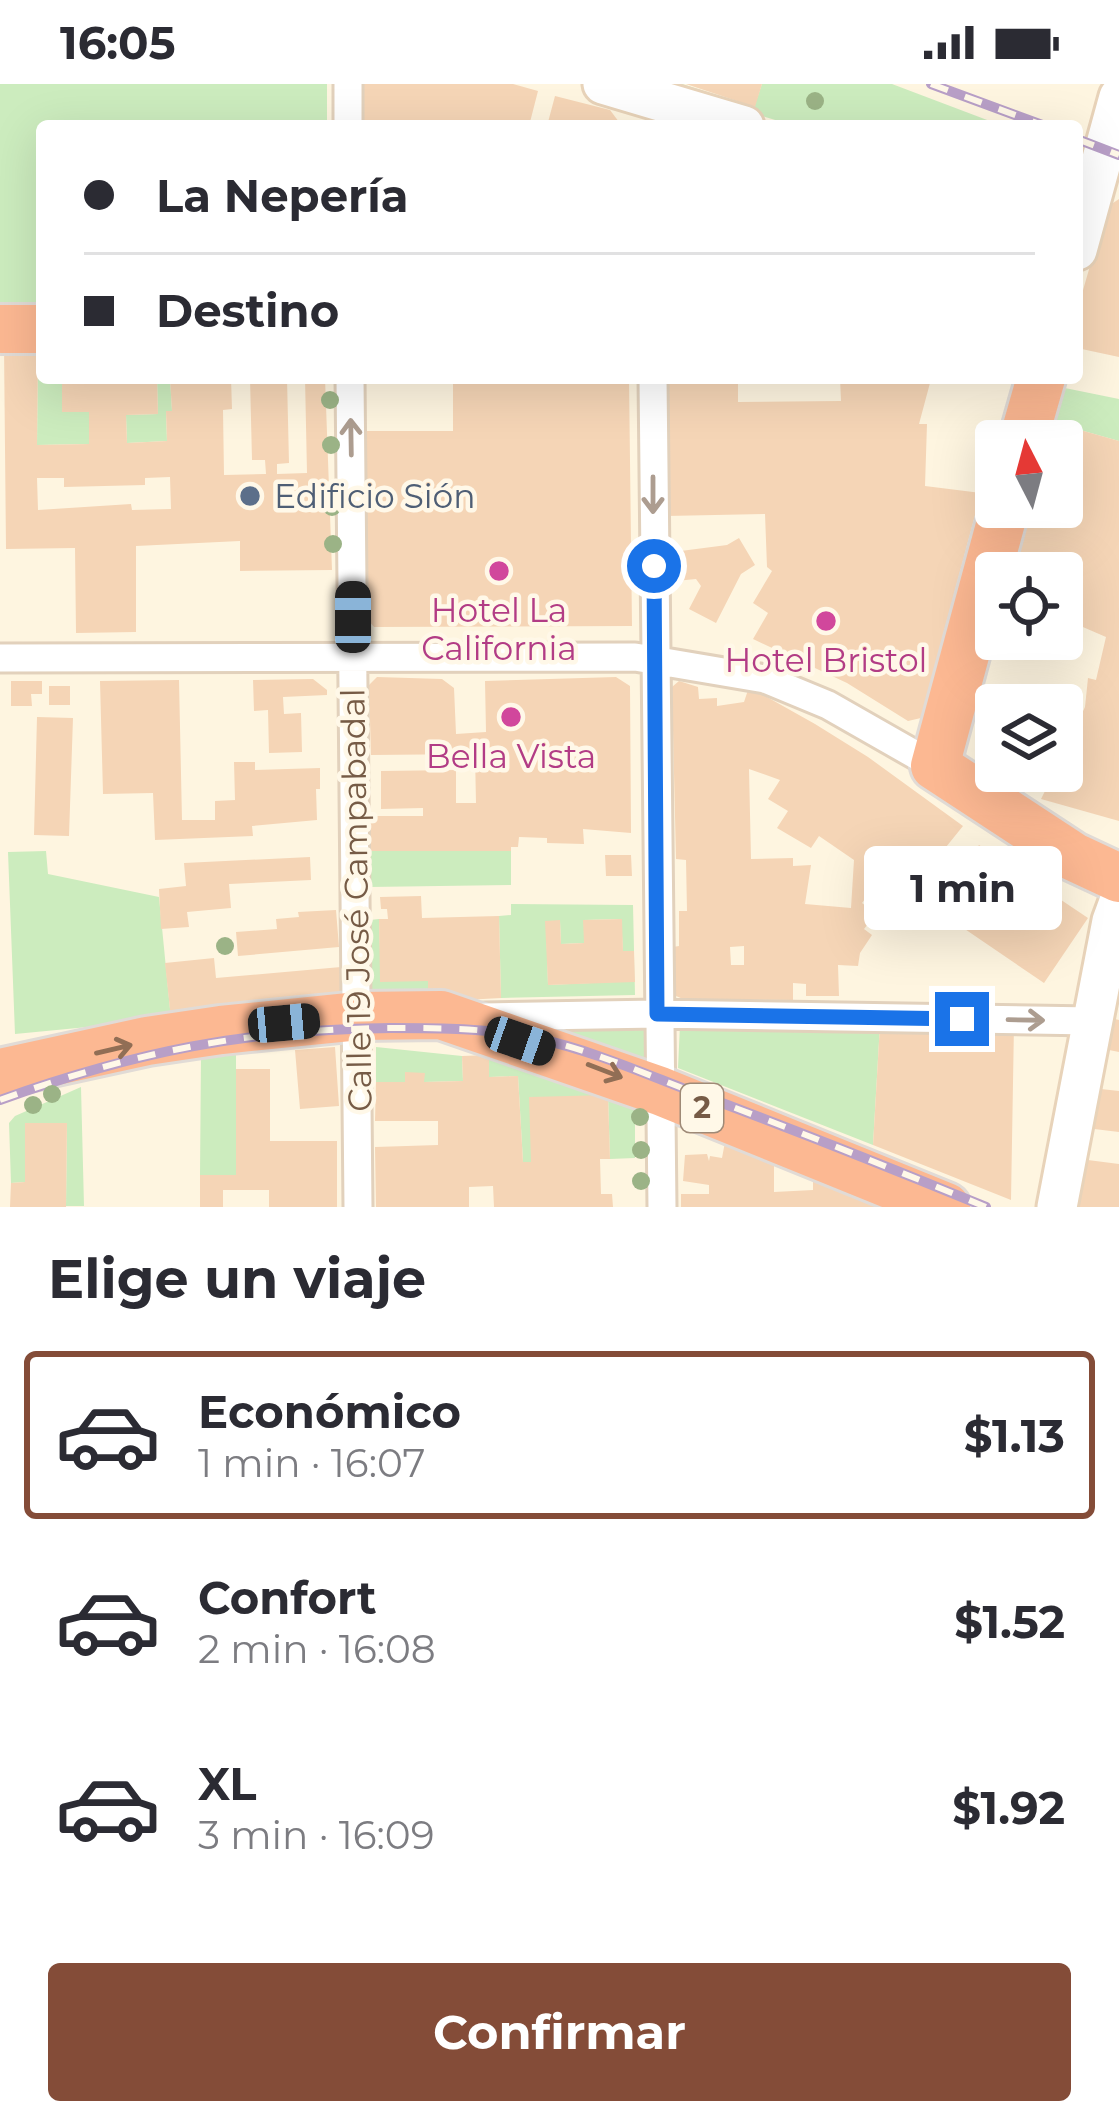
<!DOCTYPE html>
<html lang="es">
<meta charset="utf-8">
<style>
:root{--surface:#fff;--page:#f2f2f3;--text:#2b2b33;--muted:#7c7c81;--line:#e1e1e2;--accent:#844c38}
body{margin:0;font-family:Montserrat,sans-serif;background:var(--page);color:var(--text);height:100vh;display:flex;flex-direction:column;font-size:45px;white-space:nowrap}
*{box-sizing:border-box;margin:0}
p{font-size:39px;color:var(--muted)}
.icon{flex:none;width:66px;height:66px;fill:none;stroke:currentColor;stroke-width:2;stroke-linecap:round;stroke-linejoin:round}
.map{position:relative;height:1123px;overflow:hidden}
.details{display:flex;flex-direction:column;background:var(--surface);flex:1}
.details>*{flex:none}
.guide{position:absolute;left:36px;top:36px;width:1047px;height:264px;border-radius:12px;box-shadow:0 12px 48px #0002;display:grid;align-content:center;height:264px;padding:0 48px;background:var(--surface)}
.needle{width:78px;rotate:354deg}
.fabs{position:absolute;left:975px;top:336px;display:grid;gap:24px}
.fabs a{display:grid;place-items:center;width:108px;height:108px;border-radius:12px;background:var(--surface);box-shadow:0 12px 48px #0002;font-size:60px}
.end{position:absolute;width:54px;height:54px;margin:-27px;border:15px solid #1a73e8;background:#fff;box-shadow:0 0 0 6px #fff}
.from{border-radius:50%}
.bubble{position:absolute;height:84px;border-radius:12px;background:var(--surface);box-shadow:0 12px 48px #0002;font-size:39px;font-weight:700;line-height:84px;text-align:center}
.car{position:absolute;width:36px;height:72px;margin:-36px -18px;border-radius:15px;box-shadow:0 0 9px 3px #0007;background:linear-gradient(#222 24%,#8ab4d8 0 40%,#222 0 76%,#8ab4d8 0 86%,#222 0)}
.guide b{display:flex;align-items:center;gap:42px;height:114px;font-size:45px}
.guide b+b{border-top:3px solid var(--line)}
.guide i{width:30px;height:30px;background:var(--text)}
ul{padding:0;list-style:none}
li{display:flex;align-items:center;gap:36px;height:168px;margin:0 24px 18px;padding:0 24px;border:6px solid transparent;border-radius:12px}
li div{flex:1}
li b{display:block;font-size:45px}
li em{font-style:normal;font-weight:700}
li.on{border-color:var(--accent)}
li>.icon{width:108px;height:108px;stroke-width:1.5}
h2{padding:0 48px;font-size:54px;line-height:144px}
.primary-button{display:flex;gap:24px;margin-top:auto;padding:24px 48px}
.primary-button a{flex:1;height:138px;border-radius:12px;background:var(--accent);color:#fff;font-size:48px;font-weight:700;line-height:138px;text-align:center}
.status{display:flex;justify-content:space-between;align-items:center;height:84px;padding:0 60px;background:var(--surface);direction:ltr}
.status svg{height:33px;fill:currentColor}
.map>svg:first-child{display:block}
</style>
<div class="status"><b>16:05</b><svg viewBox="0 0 49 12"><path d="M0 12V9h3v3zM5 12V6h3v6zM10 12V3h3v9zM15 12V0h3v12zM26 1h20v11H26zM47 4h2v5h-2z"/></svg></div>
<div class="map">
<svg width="1119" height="1123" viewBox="0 0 1119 1123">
<rect width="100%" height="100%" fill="#fef5e0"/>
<path fill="#ccecbe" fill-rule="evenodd" d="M0,0H327V42H42V221H0Z
M658,0H682L754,23L762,0H892L1003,42H795Z
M38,262H42V294H62V328H89V360L37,361Z
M157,294H170L172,327L166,328L167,357L127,359L126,331L158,330Z
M1055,302L1119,315V357L1045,336Z
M46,767L48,790L159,813L171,935L15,950L8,768Z
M370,767H511V801L369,803Z
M511,820L633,821L635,911L501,914L499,832L511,831ZM621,835L623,867L634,868L635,897L548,901L546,837H560L561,860L584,859V836Z
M379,835L381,897H428V918H372L370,836Z
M880,940L873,1061L678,984L680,941Z
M548,943L648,946L649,979Z
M376,963L462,972L463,997L424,998V989H406L405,998H376Z
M236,967V1091H200L201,970Z
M489,971L635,1017V1074L610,1075L608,1011L531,1078H523L518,992L489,993Z
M81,1003L84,1122H66L67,1039H25V1098L11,1099L9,1039L15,1032Z"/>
<path fill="#f5d5b6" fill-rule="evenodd" d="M363,0H513L538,7L529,42H363Z
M686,0H762L755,23Z
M555,12L610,26L622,42H547Z
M1119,115V273L1077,264V227L1107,123Z
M38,262L37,361L89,360V328H62V294H157L158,330L126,331L127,359L167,357L166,327H172L170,294H231L232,325L223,326L224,391L266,390L265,376H252L250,294H287L289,379L277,380V390L307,389L305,294H325L332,486L240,487V457L136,462V548L76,549L75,464L6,465L4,263ZM170,393L171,425L132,426L131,420L38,426L37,394H64V403L145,401V394Z
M453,294H629L632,542L374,543L364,531L362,347H453Z
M666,294H738V318L841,317L840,294H948V297L930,299L919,340H927L925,402L981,409L921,634L908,637L847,599L753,555L768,529L753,519L772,487L767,483L765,430L666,432Z
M1045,336L1119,357V737L1041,715L1055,687H1062V671L1085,623L1088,594L1096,596L1106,553L1062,534V489H1006L1025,423H1062V357H1039Z
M739,454L755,481L741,490L716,539L689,525L701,502L696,495L676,497L673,468L727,461Z
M377,593L442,595L454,604L456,650L486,648L485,597L616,593L630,602L631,749L583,745L584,760L547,759V754L519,753L518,763H511V767H370V732H423V724L381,725V687L456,686V719H476L475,670L371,671L369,601Z
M313,595L327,606V611L283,613L284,630L301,629L302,668L269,669L268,626L254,627L253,596Z
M179,596L182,736H215V717L235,716L234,678H255V686L320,684V705H316L317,736L252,742L253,752L155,756L153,709L103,710L100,597Z
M11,597H42V610H31L32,622H11Z
M679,597L698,603L699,615L717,614V622L744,618L749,603L815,640L868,673L963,742L942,768L964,782L979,761L1088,834L1044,899L906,805L900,813L880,795L862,819L876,830L864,845L872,851L860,869L858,882L838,881L839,912H806V900L793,899V916L683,915L676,912L672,905L673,863L679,862V827H687L686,776L676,775L672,603ZM749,685L780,696L768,715L788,727L777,744L811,764L819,752L854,776L851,824L805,820L811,781L793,782V774L751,775ZM744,862V881H731L730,863Z
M49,602H70V621H49Z
M37,633L73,634L69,752L34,751Z
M605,771H631L632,792H606Z
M310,773L311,796L229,800L231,824L187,828L189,843L161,845L159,805L186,802L184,779Z
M421,812L422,834L499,832L501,914L428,918V897L380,898L379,835H388L387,825H381L380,813Z
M336,826L339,863L238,872L236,848L277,845L276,835L299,833L298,828Z
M622,835L623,867H634L635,898L548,901L545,837L560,836L561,860L584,859L583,836Z
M214,874L216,894L341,883L343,917L171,935L165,879Z
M1111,934L1119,936V968L1104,965Z
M880,940H1014L1011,1116L873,1061Z
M335,963L339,1022L300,1025L295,966Z
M489,971V993L518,992L523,1078H531L529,1013L608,1011L610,1075H600L601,1110H612L613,1123H494L493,1102L469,1103V1123H376L375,1063L438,1061V1037H375L376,998H405V988L425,989L424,998L463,997L462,972Z
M236,985H270V1057H337V1123H269V1106H223V1123H200V1091H236Z
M1092,1004L1119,1007V1048L1086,1044Z
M25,1039H67L66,1123H10L11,1099L25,1098Z
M725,1058L774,1074V1108L813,1106V1097L835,1096L876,1114V1123H681V1110H709V1101L683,1097L685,1071L707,1070L709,1077L710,1072L722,1074Z
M1080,1075L1119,1080V1123H1070Z"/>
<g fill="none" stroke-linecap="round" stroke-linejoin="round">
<defs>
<path id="street" d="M348,0V42
M350,294L358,1123
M653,294L662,1123
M0,574L635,573L765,595L828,621L935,682
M485,933L657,930L1092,937"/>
<path id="secondary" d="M603,0L744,42
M1077,166L1119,13
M1057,1123L1112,837L1119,818"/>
<path id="highway" d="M0,245H42
M1023,357L1041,294
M1005,423L935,682L1074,773L1119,794
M0,989L147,957L221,946L359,932L441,931L660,1007L946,1123"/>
</defs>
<use href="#street" stroke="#e2d1bc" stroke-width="33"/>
<use href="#secondary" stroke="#e8d3b9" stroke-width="45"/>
<use href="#highway" stroke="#e1dbd6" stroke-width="54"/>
<use href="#street" stroke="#fff" stroke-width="27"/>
<use href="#secondary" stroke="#fff" stroke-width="39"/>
<use href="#highway" stroke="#fcb892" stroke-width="48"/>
<defs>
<path id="rail" d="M931,0L1045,42
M1077,55L1119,71
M0,1016C134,968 248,945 391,944C440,944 487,944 535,954C592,966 645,990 698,1010C795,1046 891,1084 986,1123"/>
</defs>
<use href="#rail" stroke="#b89fc7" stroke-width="10"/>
<use href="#rail" stroke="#fff8e8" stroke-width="6" stroke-dasharray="18" stroke-linecap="butt"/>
</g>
<g fill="#9bb386">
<circle cx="815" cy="17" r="9"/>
<circle cx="330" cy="316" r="9"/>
<circle cx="331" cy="361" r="9"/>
<circle cx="332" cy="423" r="9"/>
<circle cx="333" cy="460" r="9"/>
<circle cx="225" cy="862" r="9"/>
<circle cx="52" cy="1010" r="9"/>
<circle cx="33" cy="1021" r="9"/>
<circle cx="640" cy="1033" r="9"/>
<circle cx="641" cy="1066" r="9"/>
<circle cx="641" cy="1097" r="9"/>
</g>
<defs><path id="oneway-shaft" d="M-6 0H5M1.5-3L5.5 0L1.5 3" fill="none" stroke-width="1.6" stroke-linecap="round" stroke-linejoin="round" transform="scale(3)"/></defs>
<g stroke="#ad9d90">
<use href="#oneway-shaft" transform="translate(351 353) rotate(-91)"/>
<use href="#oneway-shaft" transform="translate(653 411) rotate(90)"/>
<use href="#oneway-shaft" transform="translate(1026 936) rotate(1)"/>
</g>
<g stroke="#916e55">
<use href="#oneway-shaft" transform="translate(114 965) rotate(-13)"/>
<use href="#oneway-shaft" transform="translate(605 987) rotate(21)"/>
</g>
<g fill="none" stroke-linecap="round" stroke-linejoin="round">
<path stroke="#1a73e8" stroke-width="15" d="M654,482L657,930L962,935"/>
</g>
<circle fill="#5c6f8a" stroke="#fff8e8" stroke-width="4.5" cx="250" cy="412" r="12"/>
<g fill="#d1479c" stroke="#fff8e8" stroke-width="4.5">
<circle cx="499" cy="487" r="12"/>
<circle cx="826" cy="537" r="12"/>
<circle cx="511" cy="633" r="12"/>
</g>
<g text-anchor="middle" stroke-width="9" stroke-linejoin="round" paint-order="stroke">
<rect fill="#fff8e8" stroke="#9f8a77" stroke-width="3" x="681" y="1000" width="42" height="48" rx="9"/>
<g font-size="30" font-weight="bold" fill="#765b46">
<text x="702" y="1034">2</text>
</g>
<g font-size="33" fill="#4e5e75" stroke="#fff8e8" text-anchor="start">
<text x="274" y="424">Edificio Sión</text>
</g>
<g font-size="33" fill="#b23c85" stroke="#fff8e8">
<text x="499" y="538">Hotel La<tspan x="499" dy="38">California</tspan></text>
<text x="826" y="588">Hotel Bristol</text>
<text x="511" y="684">Bella Vista</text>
</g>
<g font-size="33" fill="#765b46" stroke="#fff8e8">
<text transform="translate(356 816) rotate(-91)" y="12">Calle 19 José Campabadal</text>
</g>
</g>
</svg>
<div class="fabs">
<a><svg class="needle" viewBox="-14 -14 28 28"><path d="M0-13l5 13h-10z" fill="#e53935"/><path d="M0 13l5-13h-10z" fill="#7c7c81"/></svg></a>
<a><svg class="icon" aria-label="locate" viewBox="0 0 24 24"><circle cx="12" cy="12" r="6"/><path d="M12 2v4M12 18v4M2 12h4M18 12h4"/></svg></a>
<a><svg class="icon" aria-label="layers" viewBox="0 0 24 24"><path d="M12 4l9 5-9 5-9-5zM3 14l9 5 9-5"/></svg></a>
</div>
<i class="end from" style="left:654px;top:482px"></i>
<i class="end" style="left:962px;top:935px"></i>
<div class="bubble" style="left:864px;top:762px;width:198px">1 min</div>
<i class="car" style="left:353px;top:533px;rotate:0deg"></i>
<i class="car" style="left:284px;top:939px;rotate:85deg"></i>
<i class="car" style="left:520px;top:957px;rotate:109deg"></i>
<div class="guide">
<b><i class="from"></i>La Nepería</b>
<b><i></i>Destino</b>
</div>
</div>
<section class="details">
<h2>Elige un viaje</h2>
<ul>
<li class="on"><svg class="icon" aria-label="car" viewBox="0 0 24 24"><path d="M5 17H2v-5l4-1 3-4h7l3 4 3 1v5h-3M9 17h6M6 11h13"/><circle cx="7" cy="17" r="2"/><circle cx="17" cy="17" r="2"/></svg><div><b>Económico</b><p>1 min · 16:07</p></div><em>$1.13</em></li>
<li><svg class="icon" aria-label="car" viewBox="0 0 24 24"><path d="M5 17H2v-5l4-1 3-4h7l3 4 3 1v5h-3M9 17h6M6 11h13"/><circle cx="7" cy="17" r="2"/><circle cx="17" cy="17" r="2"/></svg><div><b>Confort</b><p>2 min · 16:08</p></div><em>$1.52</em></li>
<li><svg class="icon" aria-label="car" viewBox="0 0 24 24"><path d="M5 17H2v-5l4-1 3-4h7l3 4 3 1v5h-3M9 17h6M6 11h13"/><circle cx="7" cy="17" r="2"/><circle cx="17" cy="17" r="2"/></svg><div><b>XL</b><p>3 min · 16:09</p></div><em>$1.92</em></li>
</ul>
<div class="primary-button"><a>Confirmar</a></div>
</section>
